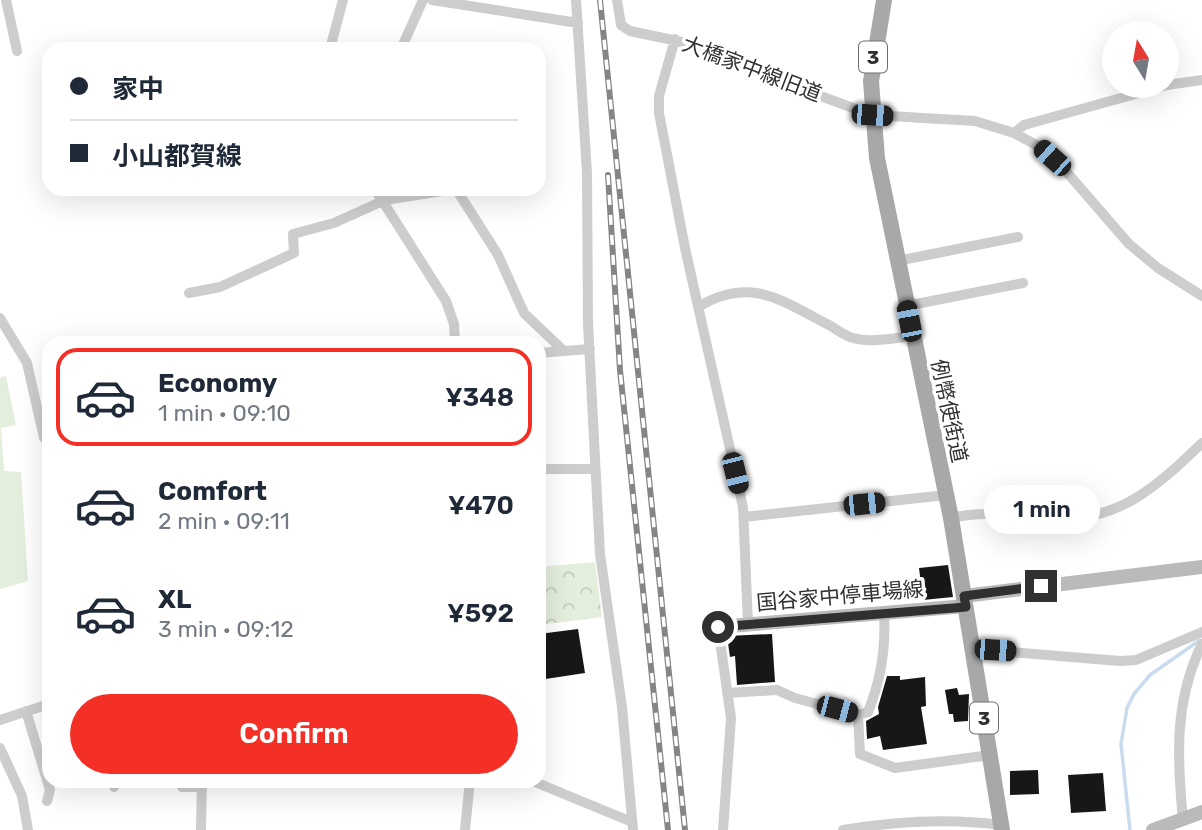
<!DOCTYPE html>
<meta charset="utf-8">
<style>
:root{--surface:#fff;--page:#f2f2f3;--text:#1f2937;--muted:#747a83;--line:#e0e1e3;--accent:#f42f25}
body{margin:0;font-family:Rubik,"Noto Sans JP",sans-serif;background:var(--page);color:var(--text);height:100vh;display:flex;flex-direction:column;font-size:26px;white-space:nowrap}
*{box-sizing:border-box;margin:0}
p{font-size:23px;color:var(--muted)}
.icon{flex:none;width:38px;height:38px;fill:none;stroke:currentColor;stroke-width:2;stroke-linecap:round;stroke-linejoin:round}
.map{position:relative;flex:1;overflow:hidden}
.sheet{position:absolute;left:42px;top:336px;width:504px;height:452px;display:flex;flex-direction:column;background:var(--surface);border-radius:21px;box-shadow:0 7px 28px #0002}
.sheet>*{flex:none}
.top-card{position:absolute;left:42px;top:42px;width:504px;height:154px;border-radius:21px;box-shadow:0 7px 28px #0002;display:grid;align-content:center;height:154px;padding:0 28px;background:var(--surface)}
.needle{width:46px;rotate:349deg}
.buttons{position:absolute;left:1102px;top:21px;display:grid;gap:14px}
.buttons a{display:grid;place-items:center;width:77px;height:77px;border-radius:50%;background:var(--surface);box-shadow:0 7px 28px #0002;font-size:35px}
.end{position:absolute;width:32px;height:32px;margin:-16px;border:9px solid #303030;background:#fff;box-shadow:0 0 0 4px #fff}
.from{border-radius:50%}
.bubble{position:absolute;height:49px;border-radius:24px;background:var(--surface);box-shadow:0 7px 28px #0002;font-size:23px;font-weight:600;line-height:49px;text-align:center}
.car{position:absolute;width:21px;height:42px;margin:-21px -10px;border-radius:9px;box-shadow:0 0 5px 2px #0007;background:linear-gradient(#222 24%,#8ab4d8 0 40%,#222 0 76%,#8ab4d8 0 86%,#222 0)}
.top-card b{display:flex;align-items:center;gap:24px;height:66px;font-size:26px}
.top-card b+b{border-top:2px solid var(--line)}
.top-card i{width:18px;height:18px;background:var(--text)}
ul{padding:12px 0 0;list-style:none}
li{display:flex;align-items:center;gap:21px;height:98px;margin:0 14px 10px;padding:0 14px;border:4px solid transparent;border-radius:21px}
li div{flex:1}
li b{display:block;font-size:26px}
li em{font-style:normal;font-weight:600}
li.on{border-color:var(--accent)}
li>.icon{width:63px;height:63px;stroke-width:1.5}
.cta{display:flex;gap:14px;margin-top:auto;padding:14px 28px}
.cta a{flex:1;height:80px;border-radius:42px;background:var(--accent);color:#fff;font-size:28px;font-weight:600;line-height:80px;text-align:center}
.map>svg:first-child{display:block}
</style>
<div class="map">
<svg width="1202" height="830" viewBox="0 0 1202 830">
<defs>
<pattern id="forest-crowns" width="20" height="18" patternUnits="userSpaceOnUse" patternTransform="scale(1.75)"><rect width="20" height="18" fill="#e4eedd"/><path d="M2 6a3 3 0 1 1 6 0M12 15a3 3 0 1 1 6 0" fill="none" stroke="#c4ccbe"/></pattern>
</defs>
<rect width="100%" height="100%" fill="#fff"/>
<path fill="#e4eedd" d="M6,376L16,425L1,428L4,471L21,472L28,581L0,589V377Z"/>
<path fill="url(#forest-crowns)" d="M595,562L602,617L539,625V567Z"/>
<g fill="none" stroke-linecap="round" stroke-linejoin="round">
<path stroke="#c8dbef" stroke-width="3.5" d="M1130,830L1121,744L1127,708L1134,694L1150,675L1200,640"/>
</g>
<path fill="#171717" d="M948,565L953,597L923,600L919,568Z
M578,629L585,673L539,680V634Z
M772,634L775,682L737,685L735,656L730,657L727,636Z
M887,676H900V680L925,677L926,706L921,707L927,744L883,750L880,736L867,739L866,721L879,714L878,707Z
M957,688L959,695L969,694L968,721L954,722L953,714H949L945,690Z
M1038,770L1039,794L1010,795V771Z
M1103,773L1106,811L1071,813L1068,775Z"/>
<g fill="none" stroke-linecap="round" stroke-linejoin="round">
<path stroke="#cdcdcd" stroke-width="10" d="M6,0L17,51
M432,0L578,23
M576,0L587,173L588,324L600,554L622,707L633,830
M617,0L621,25L630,31L701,46L777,80L872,115L975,121L1014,133L1040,147L1064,169L1129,244L1158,268L1202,296
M675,39L659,96V113L685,248L743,507L748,624
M330,49L343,0
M401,49L423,0
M1167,85L1202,80
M1014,133L1024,125L1164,86
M375,189L446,301L454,324L455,343
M456,189L498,255L524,313L564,351
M897,261L1018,237
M189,293L220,287L294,253L293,234L334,223L385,200L455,189
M906,306L1023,283
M698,307C750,275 782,301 829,325C836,329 845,336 853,338C871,343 894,338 912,336
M0,318L27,363L44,438L49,443
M539,353L590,349
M539,469H595
M744,517L946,495
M951,518C986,510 1011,516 1047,518C1117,524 1155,488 1202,443
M884,613C886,647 881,680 868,712L858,715L860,754L895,768L990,755
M718,627L731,718L723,830
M973,649L1120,661L1136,660L1202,632
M727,693L777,690L795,698L858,715
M26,711L50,790L47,801
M0,720L49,704
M0,748L22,796L28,830
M112,780L114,787
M180,780L182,787H202
M530,780L632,822
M1183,820C1177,758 1174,701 1202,644
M201,830L202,780
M465,830L470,780
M843,830C897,821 947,818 1001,825"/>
<path stroke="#bababa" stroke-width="14" d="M964,596L1202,567
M718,627L966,606
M1153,830L1202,812"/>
<path stroke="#a8a8a8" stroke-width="16" d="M884,0L871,81L877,158L951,518L1002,830"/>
<defs>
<path id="rail" d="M600,0L685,830
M608,175L620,370L668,830"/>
</defs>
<use href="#rail" stroke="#858585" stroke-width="6"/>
<use href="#rail" stroke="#fff" stroke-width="3.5" stroke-dasharray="10" stroke-linecap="butt"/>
</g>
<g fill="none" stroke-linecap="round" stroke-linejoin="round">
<path stroke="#303030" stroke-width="9" d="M718,627L966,607L964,596L1041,586"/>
</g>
<g text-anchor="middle" stroke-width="7" stroke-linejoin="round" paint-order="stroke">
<g fill="#fff" stroke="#6e6e6e" stroke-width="2">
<rect x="859" y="41.5" width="28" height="31" rx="5"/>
<rect x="970" y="702.5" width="28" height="31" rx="5"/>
</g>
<g font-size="19" font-weight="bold" fill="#303030">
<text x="873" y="64">3</text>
<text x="984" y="725">3</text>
</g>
<g font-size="21" fill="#303030" stroke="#fff">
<text transform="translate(752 69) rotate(21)" y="7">大橋家中線旧道</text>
<text transform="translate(949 411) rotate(78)" y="7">例幣使街道</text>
<text transform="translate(840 596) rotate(-5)" y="7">国谷家中停車場線</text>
</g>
</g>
</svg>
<div class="buttons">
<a><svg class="needle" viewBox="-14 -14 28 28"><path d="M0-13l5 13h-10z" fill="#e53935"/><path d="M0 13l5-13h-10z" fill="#747a83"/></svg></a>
</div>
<i class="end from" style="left:718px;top:627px"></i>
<i class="end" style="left:1041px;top:586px"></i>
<div class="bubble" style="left:984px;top:485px;width:116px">1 min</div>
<i class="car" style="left:872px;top:115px;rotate:94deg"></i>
<i class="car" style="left:1052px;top:158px;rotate:312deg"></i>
<i class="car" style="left:909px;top:321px;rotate:349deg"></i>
<i class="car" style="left:735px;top:473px;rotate:166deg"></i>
<i class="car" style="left:864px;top:504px;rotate:84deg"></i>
<i class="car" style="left:995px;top:650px;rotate:94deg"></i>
<i class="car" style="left:837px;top:709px;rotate:105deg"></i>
<div class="top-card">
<b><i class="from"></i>家中</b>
<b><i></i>小山都賀線</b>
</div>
<section class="sheet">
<ul>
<li class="on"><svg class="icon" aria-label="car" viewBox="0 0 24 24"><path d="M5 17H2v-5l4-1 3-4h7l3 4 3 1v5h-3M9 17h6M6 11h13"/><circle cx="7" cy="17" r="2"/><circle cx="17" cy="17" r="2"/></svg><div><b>Economy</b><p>1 min · 09:10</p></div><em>¥348</em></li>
<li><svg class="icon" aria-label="car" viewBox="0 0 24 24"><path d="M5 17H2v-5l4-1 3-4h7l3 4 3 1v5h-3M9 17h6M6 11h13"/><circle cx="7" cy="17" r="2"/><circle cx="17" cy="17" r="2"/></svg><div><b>Comfort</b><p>2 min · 09:11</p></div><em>¥470</em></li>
<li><svg class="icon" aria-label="car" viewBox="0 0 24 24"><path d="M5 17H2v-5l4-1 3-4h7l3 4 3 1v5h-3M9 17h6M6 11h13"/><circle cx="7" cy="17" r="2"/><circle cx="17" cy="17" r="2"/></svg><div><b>XL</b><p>3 min · 09:12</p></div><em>¥592</em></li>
</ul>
<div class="cta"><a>Confirm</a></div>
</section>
</div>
